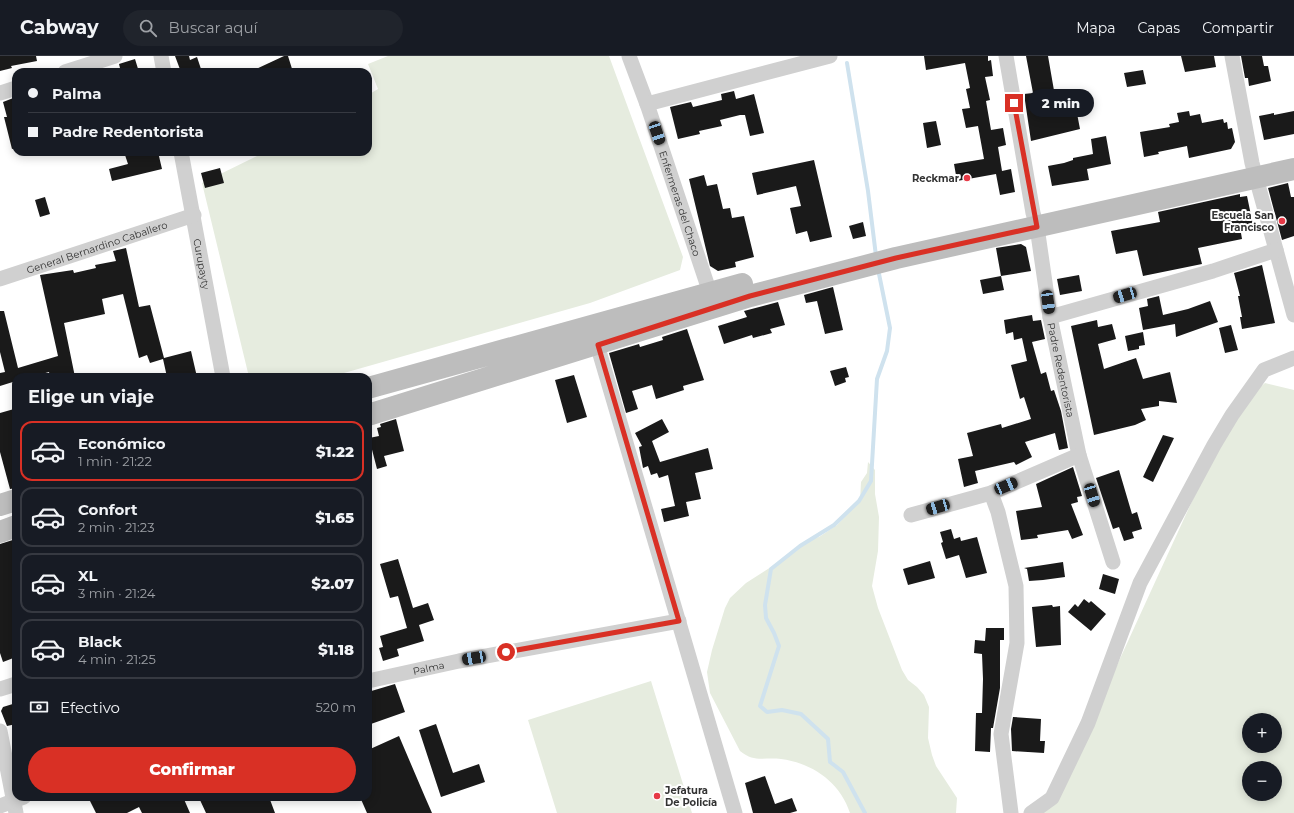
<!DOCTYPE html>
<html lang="es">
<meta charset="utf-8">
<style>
:root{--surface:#171b24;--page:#20242c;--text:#f1f3f6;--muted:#9ea1a6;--line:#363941;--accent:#d93025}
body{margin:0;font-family:Montserrat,sans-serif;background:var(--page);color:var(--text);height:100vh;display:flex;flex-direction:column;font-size:15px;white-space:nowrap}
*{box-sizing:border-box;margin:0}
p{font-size:13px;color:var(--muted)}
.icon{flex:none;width:22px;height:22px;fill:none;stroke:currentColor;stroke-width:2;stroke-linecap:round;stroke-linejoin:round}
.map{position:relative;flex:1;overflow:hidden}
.panel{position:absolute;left:12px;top:317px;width:360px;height:428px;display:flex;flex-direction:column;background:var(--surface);border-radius:12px;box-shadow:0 2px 10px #0003}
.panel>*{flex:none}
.guide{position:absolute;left:12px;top:12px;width:360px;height:88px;border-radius:12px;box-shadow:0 2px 10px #0003;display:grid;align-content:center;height:88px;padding:0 16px;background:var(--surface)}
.fabs{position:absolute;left:1242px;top:657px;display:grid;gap:8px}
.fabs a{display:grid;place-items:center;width:40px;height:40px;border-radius:50%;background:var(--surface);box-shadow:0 2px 10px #0003;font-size:20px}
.end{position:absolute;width:18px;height:18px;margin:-9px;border:5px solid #d93025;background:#fff;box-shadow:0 0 0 2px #fff}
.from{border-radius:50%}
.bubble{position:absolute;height:28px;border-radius:14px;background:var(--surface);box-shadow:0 2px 10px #0003;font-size:13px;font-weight:800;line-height:28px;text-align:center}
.car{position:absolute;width:12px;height:24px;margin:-12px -6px;border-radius:5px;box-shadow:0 0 3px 1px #0007;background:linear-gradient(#222 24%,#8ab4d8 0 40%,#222 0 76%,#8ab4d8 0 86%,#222 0)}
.guide b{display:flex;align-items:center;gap:14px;height:38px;font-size:15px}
.guide b+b{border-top:1px solid var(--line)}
.guide i{width:10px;height:10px;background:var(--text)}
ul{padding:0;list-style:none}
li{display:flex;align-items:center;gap:12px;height:60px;margin:0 8px 6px;padding:0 8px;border:2px solid var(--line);border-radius:12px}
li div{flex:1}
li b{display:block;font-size:15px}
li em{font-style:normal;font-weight:800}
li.selected{border-color:var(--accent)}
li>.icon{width:36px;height:36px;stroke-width:1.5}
h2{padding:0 16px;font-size:18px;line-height:48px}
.pay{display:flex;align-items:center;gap:10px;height:44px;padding:0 16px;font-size:15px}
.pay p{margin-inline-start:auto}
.cta{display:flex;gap:8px;margin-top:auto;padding:8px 16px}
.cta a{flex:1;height:46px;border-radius:24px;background:var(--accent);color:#fff;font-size:16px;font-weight:800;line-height:46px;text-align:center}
header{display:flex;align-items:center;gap:24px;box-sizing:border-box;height:56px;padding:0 20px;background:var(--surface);border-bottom:1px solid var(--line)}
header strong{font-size:19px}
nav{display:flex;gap:22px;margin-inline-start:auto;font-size:14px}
.search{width:280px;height:36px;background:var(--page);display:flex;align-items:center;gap:10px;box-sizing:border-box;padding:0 14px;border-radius:22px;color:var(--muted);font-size:15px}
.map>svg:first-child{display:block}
</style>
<header>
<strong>Cabway</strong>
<div class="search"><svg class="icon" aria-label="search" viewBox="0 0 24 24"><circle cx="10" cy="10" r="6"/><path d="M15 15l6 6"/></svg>Buscar aquí</div>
<nav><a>Mapa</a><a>Capas</a><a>Compartir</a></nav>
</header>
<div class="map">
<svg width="1294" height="757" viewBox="0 0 1294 757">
<rect width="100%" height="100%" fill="#fff"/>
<path fill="#e6ecdf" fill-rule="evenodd" d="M388,0H609L683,201L680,214L590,247L330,321H249L202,127L265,96H368V39L378,33L368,8Z
M1265,327L1294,334V757H1041L1070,712L1231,360L1242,346ZM1249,664H1275V690H1249ZM1249,712H1275V738H1249Z
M868,406L875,414V438L879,461L878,495L872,530L878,552L902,614L908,624L917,631L924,639L929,651L928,682L932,699L936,710L957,742L956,757H850C840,726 812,707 781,703C763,701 755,707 740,695L710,637L707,616L712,594L725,552L730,542L746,527L782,504L799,489L809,483L819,481L837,469L860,445L861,426L867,417Z
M651,625L692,757H557L528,664Z"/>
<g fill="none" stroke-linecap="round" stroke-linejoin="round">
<path stroke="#cfe2ee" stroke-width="4" d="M847,7L868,135L876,200
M865,757L843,716L830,706L828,683L801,658L782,654L767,656L760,650L779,590L774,577L766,562L765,549L771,513L800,490L834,469L859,445L871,425L877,323L887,295L890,272L878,213"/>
</g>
<path fill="#1a1a1a" d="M0,0H36L37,5L11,10L12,12L0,15Z
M175,0H189L190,4L197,1L201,13L191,16H181Z
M284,0H288L293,16H250Z
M924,0H988V5L991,4L993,20L985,21L990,44L986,45L991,74L1003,72L1006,89L998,91L1002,115L1011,113L1015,136L1000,139L996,118L957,125L954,108L984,103L978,70L966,72L962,53L970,52L966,33L970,32L965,7L926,14Z
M1026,0H1048L1056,46L1074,42L1080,73L1031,85L1024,38L1033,37Z
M1181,0H1214L1216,11L1185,16Z
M1241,0H1262L1264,10H1268L1271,25L1249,30L1248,22H1245Z
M135,3L139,16H121L119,8Z
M1143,14L1146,28L1127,31L1124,17Z
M734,35L736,43L754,38L764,77L750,80L745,59H740L720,64L722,70L699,75L700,78L678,83L670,51L691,46L693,51L722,44L721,38Z
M16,41V92L12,93L4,61H7L3,46Z
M1189,55L1190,60L1200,58L1202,67L1223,63L1224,67L1227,66L1228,73L1232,72L1235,86L1231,93L1189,102L1187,90L1158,96L1159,98L1144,101L1140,76L1170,71L1169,68L1179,66L1177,57Z
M1294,55V78L1264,84L1259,60L1274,57V59Z
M936,65L941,89L927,92L923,67Z
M1106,80L1111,108L1087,113L1089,124L1052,130L1048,110L1064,107L1073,104V102L1093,98L1091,83Z
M124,96H158L162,113L112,125L109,113L128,108Z
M814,104L832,181L810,186L807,175L796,178L790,152L801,150L796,130L757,139L752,117Z
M220,112L224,127L205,132L201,117Z
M704,119L707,130L717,128L723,153L730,152L732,162L744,160L754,201L735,206L736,211L718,215L710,210L689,123Z
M1288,127L1291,141H1294V180L1282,184L1268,132Z
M1240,138V141L1247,140L1253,169L1240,171L1242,183L1198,192L1202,208L1143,220L1137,194L1116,198L1111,175L1160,166L1158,156Z
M45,141L50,158L40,161L35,144Z
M863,166L866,180L853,183L849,170Z
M1021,188L1026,191L1031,215L1001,220L1004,234L983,238L980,224L1001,220L996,192Z
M126,192L139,251L150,249L164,302L191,295L197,321H167L163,303L150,307L147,299L139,302L123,238L102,243L105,258L64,267L75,321H50L49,316L31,321H16V325L0,330V317L5,316L0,296V255H4L18,312L58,300L40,219L73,214L74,217L96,212L95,209L116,205L113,195Z
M1262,209L1275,267L1242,273L1240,261H1242L1238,240H1240L1234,217Z
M1079,219L1082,235L1060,239L1057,223Z
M833,231L843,274L825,278L817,245L806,247L804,239Z
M1159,240L1163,259L1188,253L1210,245L1218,266L1176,281L1175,268L1143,274L1139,252L1148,250L1147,243Z
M778,246L785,269L770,273L772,277L753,282L752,279L724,288L718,270L747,261L744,255Z
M1032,259L1033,265L1041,264L1045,283L1032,286L1041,318L1046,316L1051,335L1054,334L1061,355L1068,392L1059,394L1055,377L1025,386L1032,401L1016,409L1014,406L975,415L978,427L964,431L958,403L973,400L967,377L1001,368L1002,372L1031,363L1024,341L1020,343L1011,309L1027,305L1022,282L1014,284L1013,276L1006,278L1004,264Z
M1097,264L1098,271L1112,268L1116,283L1098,288L1104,313L1136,302L1143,323L1170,316L1177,347L1159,345V350L1141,353L1146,364L1135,369L1094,379L1071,270Z
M1231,269L1238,294L1225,297L1219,272Z
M687,273L704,324L683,330L684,334L656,343L652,329L632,335L638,353L626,357L609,297L639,288L640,291L663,284L662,281Z
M1143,276L1145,289L1139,290V293L1128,295L1125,280Z
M846,311L849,321L845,322L846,326L835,330L830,315Z
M574,319L587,361L567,367L555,324Z
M14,353L16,361V432L10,433L0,396V357Z
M396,363L404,395L384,400L387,410L377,413L369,382L379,380L377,372L381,371L380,368Z
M662,363L669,376L652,385L660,406L708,392L713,413L695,417L701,443L686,446L689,460L664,466L661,453L675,450L668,419L659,422L657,417L651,419L648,410L643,412L639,391L642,390L635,377Z
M1163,379L1174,382L1153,426L1143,421Z
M1073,411L1082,440L1077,441L1078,446L1071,448L1083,479L1072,483L1068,474L1037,479L1038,482L1021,484L1016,455L1042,451L1036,428Z
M1119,414L1132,458L1137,456L1142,473L1132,476L1134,482L1124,485L1119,471L1113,473L1096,422Z
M951,473L954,483L960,481L961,485L977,481L987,517L966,522L959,499L946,503L941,487L943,486L940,476Z
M16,483V502L13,503L16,512V601L3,606L0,597V488Z
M398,503L413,552L428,547L434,564L419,569L424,585L397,593L399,600L383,605L379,592L383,591L380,580L407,572L398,540L390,542L380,508Z
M930,505L935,522L908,529L903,513Z
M1063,506L1065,521L1043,524L1029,525L1027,513L1024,512Z
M1103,518L1119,523L1115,538L1099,533Z
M1084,543L1089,547L1091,545L1106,558L1091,575L1068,556L1075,548L1078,551Z
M1052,549L1053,551L1060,550L1061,589L1036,591L1032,551Z
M986,572H1004V584H1000V632L993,672H991L990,696L975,695L976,657H982L983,623L982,598L974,597L975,584L985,585Z
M395,628L405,656L368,669V636Z
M16,647V668L7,670L1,655L3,651Z
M1013,661L1041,663L1040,685H1045L1044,697L1012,695L1011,673Z
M436,668L453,717L479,708L485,726L441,741L419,674Z
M399,680L425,741L432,757H367L360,741H368V694Z
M765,720L775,748L792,742L797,755L790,757H753L745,727Z
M88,741H174L175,745L183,741L190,757H142L139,751L127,757H96Z
M206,741H269L275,757H206L200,744Z"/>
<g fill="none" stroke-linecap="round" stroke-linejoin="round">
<g stroke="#d0d0d0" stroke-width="15">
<path d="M161,0L164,16"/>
<path id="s1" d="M629,0L647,48L713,246"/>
<path id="s2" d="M1006,0L1033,157L1037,171L1050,261L1079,399L1113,506"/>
<path d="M1232,0L1252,107L1294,259"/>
<path d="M65,16L115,0"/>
<path d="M0,37L16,32"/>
<path d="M647,48L830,0"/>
<path id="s3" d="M181,96L223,321"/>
<path id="s4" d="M0,223L194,159"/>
<path d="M1050,261L1213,215L1276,194"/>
<path d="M594,278L735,757"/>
<path d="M991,437L998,456L1016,530L1017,587L1001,678L1011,757"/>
<path d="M911,459L991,437L1079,399"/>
<path id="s5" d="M368,625L459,605L679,565"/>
<path d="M0,633L16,628"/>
<path d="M0,675L16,757"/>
<path d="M0,750L24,741"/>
<path d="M1031,757L1052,742L1088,667L1140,527L1214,389L1232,359L1264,314L1294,302"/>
</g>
<path stroke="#bdbdbd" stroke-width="22" d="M368,332L742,228
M368,359L750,240L896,202L1294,113
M0,449L16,444
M0,476L16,470"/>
</g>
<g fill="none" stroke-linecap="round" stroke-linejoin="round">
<path stroke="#d93025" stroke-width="5" d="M506,596L679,565L598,289L750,240L896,202L1037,171L1014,47"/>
</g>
<g fill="#e63946" stroke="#fff" stroke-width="1.5">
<circle cx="967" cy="122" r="4"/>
<circle cx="1282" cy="165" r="4"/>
<circle cx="657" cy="740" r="4"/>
</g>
<g text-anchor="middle" stroke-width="4" stroke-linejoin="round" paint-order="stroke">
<g font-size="10" font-weight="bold" fill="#333" stroke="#fff" text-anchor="end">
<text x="959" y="126">Reckmar</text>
<text x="1274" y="163">Escuela San<tspan x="1274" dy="12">Francisco</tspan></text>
<text x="665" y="738" text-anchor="start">Jefatura<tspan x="665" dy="12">De Policía</tspan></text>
</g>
<g font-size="10" fill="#333" stroke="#fff">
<text dy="4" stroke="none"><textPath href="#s1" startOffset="156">Enfermeras del Chaco</textPath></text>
<text dy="4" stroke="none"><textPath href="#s4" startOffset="102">General Bernardino Caballero</textPath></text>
<text dy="4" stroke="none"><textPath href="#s3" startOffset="114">Curupayty</textPath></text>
<text dy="4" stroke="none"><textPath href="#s2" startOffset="319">Padre Redentorista</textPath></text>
<text dy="4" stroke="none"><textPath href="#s5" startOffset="62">Palma</textPath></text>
</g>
</g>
</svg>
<div class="fabs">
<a>+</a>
<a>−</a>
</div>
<i class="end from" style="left:506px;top:596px"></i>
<i class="end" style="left:1014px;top:47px"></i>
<div class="bubble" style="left:1028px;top:33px;width:66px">2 min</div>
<i class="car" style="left:657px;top:77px;rotate:161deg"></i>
<i class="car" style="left:1125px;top:239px;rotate:254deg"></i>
<i class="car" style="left:1048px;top:246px;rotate:172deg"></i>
<i class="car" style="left:1006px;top:430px;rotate:67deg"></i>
<i class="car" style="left:1092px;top:439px;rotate:163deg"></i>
<i class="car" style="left:938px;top:451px;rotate:254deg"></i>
<i class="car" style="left:474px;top:602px;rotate:260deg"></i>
<div class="guide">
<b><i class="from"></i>Palma</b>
<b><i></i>Padre Redentorista</b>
</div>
<section class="panel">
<h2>Elige un viaje</h2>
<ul>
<li class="selected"><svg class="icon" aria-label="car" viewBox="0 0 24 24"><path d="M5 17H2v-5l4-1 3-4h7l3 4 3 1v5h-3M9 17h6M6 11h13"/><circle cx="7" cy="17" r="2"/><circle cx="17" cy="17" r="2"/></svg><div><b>Económico</b><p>1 min · 21:22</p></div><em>$1.22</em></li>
<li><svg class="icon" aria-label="car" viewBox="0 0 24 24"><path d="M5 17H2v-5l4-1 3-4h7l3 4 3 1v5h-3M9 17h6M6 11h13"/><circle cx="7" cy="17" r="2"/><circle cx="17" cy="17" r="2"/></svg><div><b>Confort</b><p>2 min · 21:23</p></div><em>$1.65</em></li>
<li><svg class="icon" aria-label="car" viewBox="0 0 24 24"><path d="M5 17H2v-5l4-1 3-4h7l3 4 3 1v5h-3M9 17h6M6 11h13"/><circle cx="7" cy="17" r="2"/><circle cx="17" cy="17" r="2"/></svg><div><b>XL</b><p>3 min · 21:24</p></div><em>$2.07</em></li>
<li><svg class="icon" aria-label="car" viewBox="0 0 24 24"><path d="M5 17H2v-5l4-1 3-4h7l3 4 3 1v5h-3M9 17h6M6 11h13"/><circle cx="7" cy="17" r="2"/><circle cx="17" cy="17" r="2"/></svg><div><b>Black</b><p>4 min · 21:25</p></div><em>$1.18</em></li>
</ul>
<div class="pay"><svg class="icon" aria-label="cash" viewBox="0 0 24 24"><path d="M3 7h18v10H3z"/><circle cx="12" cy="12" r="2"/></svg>Efectivo<p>520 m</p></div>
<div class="cta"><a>Confirmar</a></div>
</section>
</div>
